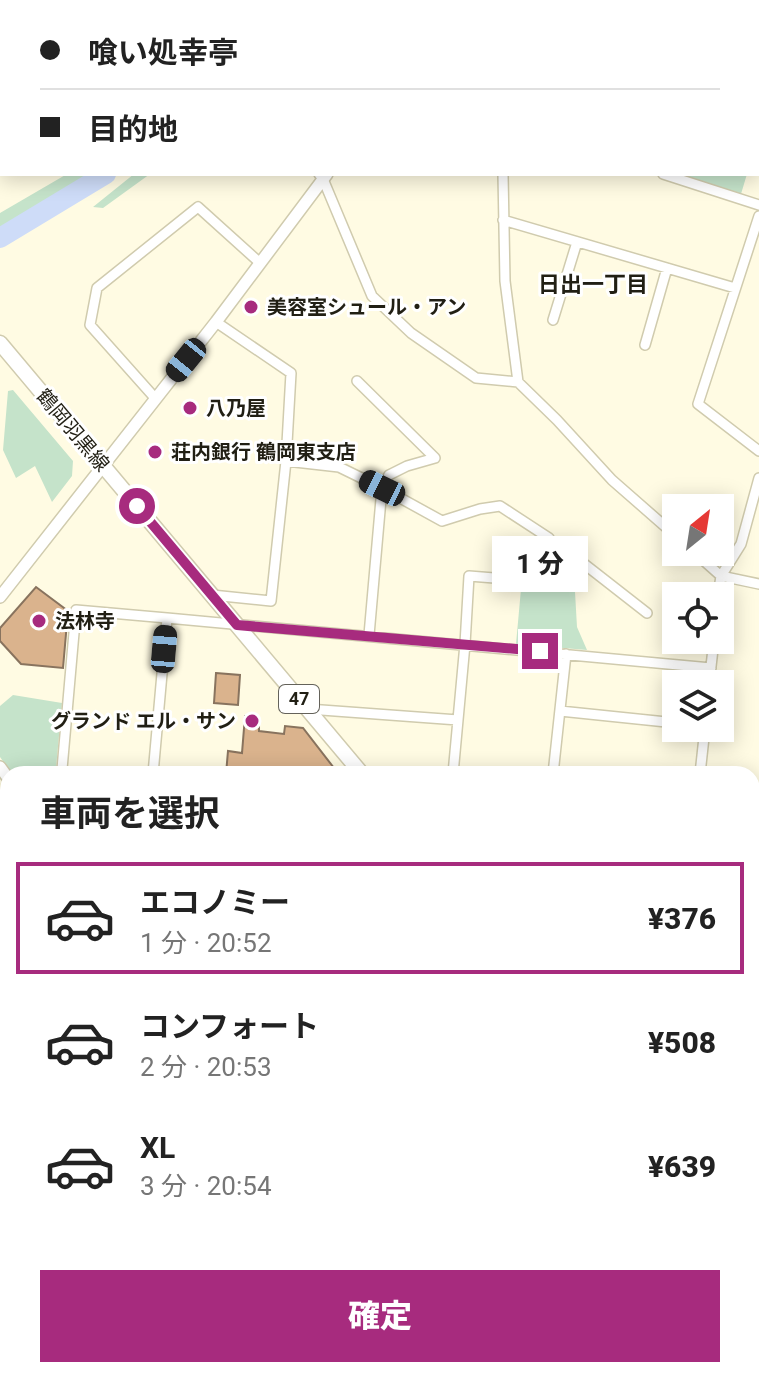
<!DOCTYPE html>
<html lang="ja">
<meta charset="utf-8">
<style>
:root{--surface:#fff;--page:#f2f2f2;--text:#222;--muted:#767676;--line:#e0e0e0;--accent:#a72b7e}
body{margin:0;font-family:Roboto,"Noto Sans JP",sans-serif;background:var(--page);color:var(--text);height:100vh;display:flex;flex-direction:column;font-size:30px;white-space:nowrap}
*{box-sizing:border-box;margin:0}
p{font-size:26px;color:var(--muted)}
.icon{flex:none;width:44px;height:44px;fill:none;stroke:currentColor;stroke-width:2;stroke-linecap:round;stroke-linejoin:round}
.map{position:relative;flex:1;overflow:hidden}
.drawer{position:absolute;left:0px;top:766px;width:760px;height:612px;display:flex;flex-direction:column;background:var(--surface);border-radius:24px 24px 0 0;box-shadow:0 4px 20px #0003}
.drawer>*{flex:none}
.hud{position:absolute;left:0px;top:0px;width:760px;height:176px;box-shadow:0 4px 20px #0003;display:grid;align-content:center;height:176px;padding:0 40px;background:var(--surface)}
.needle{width:52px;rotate:30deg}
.controls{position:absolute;left:662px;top:494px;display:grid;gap:16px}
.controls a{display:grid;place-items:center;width:72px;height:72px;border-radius:0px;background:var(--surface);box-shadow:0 4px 20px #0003;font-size:40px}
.end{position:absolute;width:36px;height:36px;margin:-18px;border:10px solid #a72b7e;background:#fff;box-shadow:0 0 0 4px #fff}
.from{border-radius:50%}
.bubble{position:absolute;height:56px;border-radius:0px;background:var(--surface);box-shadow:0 4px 20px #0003;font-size:26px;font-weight:800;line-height:56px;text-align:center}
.car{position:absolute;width:24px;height:48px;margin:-24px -12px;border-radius:10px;box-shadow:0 0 6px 2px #0007;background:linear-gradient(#222 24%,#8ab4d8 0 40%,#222 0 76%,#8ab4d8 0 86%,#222 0)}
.hud b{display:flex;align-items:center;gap:28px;height:76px;font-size:30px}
.hud b+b{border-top:2px solid var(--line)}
.hud i{width:20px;height:20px;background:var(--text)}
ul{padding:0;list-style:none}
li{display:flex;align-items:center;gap:24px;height:112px;margin:0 16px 12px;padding:0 24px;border:4px solid transparent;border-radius:0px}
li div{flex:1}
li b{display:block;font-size:30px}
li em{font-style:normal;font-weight:800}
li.selected{border-color:var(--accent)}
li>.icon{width:72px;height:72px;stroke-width:1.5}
h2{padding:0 40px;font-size:36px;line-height:96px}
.cta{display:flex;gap:16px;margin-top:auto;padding:16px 40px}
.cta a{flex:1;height:92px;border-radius:0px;background:var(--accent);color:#fff;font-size:32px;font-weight:800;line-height:92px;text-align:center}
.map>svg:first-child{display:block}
</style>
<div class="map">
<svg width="759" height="1378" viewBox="0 0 759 1378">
<rect width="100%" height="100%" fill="#fffbe3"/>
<path fill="#f7f1ca" d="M0,783L8,794V1105L0,1109Z
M8,1353V1370H52L59,1378H0V1358Z"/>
<path fill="#c5e3ca" d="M67,174H98L49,203L0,228V213Z
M134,174H150L103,208L93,207Z
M679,174H747L741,194Z
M13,390L73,461L72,476L52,502L35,466L16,478L3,450L8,391Z
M521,589L575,592L577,627L587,650L516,644Z
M13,695L62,703L56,768L49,774H12L0,757V706Z"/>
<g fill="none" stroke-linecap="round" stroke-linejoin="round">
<path stroke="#cedcf8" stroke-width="3" d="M191,0L192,2
M0,73H2"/>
<path stroke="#cedcf8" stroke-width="20" d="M287,2L288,0
M0,238L106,174"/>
</g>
<path fill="#dab38d" stroke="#88735e" stroke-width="2" d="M36,587L68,611L63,668L21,664L0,641V628Z
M216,673L240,675L238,705L214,703Z
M245,716L259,717V731L284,734L285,726L303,728L334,768V774H226L228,751L242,753Z"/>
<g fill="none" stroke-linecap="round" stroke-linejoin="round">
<defs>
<path id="minor" d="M154,0L155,2
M552,2V0
M641,2L642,0
M728,2L729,0
M0,116L2,117
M758,120H759
M0,144L2,145
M319,174L323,179L372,296L411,333L476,378L518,382
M503,174L505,281L518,382L557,420L612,480L676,536
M663,174L759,205
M759,216L698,404L759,451
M503,220L735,288
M553,320L577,242
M216,322L291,373L286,461L339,467L382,488L369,635
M645,345L667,268
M357,381L435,458L407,466L389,475L382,488L442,521L480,509L500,506L549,538L545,582L469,576L465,644L453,774
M155,398L90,325L97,288L198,207L259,262
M694,552L721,576L759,584
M547,556L583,563L647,613
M212,595L271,601L286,461
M718,596L721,576L741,544L759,478
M709,684L714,640
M308,709L458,720
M560,711L676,723
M56,774L62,769L76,610L167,618
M153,774L167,618L711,668
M553,774L566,654
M700,774L705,728
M752,1049L759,1050
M0,1114L8,1110
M0,1133L8,1147
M555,1378V1370"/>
<path id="tertiary" d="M681,0L688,2
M460,2L462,0
M758,23H759
M0,597L216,322L327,174
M0,767L8,778
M0,1275L8,1290
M752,1315L759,1309
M0,1351L8,1347
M65,1370L72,1378
M682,1378L688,1370"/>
<path id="primary" d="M0,343L362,774
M752,1238L759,1246"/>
<path id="trunk" d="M752,810L759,800
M363,1378L369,1370"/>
</defs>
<use href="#minor" stroke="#d0cbae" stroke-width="12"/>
<use href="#tertiary" stroke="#d0cbae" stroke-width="14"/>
<use href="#primary" stroke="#d0cbae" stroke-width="17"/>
<use href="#trunk" stroke="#d0cbae" stroke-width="19"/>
<use href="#minor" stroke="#fff" stroke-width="9"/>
<use href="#tertiary" stroke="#fff" stroke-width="11"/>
<use href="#primary" stroke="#fff" stroke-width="14"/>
<use href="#trunk" stroke="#fff" stroke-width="16"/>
</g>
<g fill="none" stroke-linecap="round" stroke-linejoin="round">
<path stroke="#a72b7e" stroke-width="10" d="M137,506L237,625L540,651"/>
</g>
<g fill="#a72b7e" stroke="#fff" stroke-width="3">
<circle cx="251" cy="307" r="8"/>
<circle cx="190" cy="408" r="8"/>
<circle cx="155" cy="452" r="8"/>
<circle cx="39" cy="621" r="8"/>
<circle cx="252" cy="721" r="8"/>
</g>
<g text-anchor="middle" stroke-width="6" stroke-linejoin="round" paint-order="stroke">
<rect fill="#fff" stroke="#64625a" stroke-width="2" x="279" y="685" width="40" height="28" rx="6"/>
<g font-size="18" font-weight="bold" fill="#211f14">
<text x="299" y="705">47</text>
</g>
<g font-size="20" font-weight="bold" fill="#211f14" stroke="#fff" text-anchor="start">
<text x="267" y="314">美容室シュール・アン</text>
<text x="206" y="415">八乃屋</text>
<text x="171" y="459">荘内銀行 鶴岡東支店</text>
<text x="55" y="628">法林寺</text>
<text x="236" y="728" text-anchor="end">グランド エル・サン</text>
</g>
<g font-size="20" fill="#211f14" stroke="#fff">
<text transform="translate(73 430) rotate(50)" y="7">鶴岡羽黒線</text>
</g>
<g font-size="22" font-weight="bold" fill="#211f14" stroke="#fff">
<text x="593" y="292">日出一丁目</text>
</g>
</g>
</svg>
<div class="controls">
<a><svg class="needle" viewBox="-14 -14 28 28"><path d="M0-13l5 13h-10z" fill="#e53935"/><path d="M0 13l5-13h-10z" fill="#767676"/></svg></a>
<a><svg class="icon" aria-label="locate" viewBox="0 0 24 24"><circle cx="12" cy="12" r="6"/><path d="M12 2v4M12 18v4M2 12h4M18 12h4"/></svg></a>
<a><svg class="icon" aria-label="layers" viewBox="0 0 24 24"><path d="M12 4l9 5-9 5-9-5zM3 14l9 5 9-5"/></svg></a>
</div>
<i class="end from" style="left:137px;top:506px"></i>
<i class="end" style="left:540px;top:651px"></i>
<div class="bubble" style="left:492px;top:536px;width:96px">1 分</div>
<i class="car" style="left:186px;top:360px;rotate:219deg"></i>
<i class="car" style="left:382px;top:488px;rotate:296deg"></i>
<i class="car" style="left:164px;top:649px;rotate:5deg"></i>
<div class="hud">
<b><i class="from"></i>喰い処幸亭</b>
<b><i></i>目的地</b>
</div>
<section class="drawer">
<h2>車両を選択</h2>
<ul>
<li class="selected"><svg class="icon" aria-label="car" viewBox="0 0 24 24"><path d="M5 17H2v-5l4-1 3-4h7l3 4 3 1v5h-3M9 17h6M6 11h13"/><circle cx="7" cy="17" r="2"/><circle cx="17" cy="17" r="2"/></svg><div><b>エコノミー</b><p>1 分 · 20:52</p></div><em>¥376</em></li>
<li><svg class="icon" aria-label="car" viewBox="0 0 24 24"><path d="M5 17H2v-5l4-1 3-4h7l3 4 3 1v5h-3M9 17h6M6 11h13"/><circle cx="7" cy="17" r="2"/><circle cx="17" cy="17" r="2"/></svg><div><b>コンフォート</b><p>2 分 · 20:53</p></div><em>¥508</em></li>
<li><svg class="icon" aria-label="car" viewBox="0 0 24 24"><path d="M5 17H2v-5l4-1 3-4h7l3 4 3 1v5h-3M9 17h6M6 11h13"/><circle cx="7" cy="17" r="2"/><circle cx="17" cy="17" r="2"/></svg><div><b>XL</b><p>3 分 · 20:54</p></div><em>¥639</em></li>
</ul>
<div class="cta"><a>確定</a></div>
</section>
</div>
